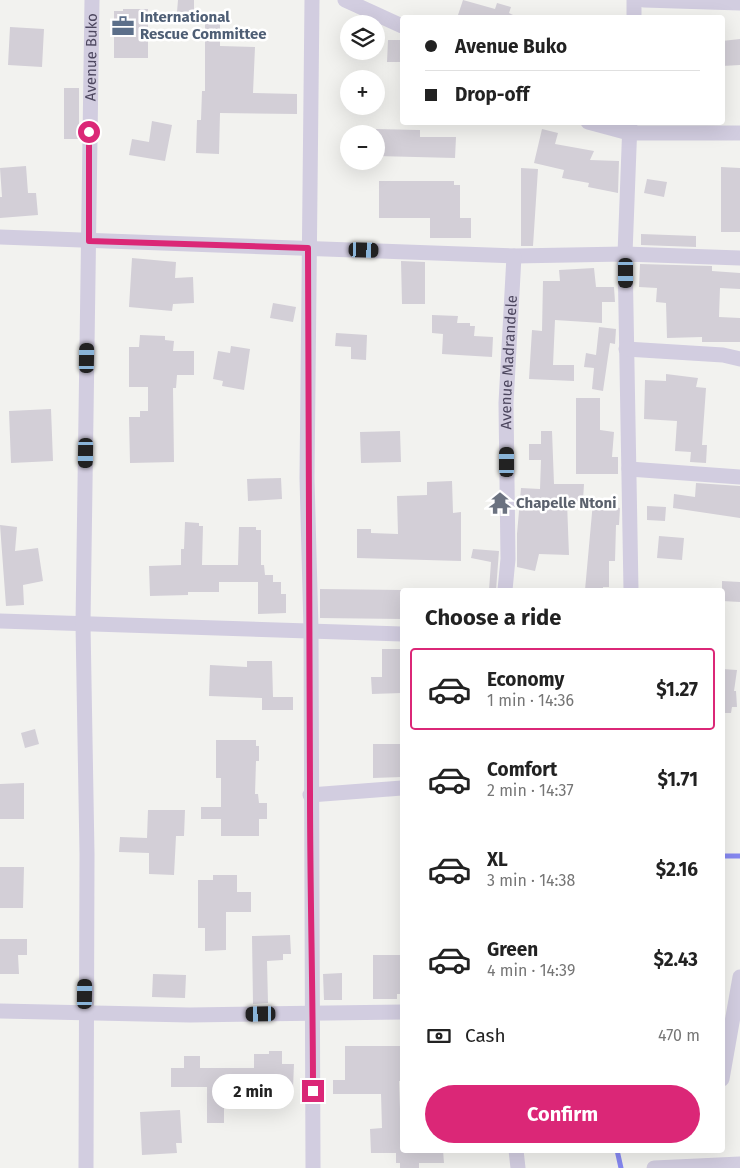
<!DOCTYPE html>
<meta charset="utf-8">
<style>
:root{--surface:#fff;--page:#f2f2f2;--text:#222;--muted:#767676;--line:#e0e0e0;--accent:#db2777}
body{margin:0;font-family:"Fira Sans",sans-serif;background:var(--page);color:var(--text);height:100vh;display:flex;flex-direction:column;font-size:19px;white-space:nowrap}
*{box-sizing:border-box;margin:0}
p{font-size:16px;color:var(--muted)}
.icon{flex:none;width:28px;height:28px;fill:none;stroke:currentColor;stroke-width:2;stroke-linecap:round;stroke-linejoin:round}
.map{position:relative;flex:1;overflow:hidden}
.drawer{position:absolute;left:400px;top:588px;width:325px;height:565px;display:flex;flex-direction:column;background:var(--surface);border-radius:5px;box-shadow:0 5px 20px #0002}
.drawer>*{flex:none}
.banner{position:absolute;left:400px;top:15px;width:325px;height:110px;border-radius:5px;box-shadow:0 5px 20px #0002;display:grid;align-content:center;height:110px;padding:0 25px;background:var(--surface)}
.fabs{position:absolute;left:340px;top:15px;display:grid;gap:10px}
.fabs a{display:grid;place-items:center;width:45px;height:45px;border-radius:50%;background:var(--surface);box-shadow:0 5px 20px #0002;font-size:25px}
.end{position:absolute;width:22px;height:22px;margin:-11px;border:6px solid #db2777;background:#fff;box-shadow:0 0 0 2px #fff}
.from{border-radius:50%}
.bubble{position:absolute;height:35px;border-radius:18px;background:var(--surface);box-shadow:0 5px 20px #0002;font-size:16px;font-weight:700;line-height:35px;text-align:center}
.car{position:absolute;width:15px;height:30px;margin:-15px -8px;border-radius:6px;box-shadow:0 0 4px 1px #0007;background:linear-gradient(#222 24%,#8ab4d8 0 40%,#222 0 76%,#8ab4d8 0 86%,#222 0)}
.banner b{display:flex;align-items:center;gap:18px;height:48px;font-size:19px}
.banner b+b{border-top:1px solid var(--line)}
.banner i{width:12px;height:12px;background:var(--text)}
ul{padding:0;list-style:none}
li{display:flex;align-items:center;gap:15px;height:82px;margin:0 10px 8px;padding:0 15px;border:2px solid transparent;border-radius:5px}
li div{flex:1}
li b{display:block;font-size:19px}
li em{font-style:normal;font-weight:700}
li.on{border-color:var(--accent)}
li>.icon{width:45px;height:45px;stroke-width:1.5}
h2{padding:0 25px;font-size:22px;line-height:60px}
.pay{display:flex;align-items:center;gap:12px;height:55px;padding:0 25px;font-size:19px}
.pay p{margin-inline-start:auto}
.action{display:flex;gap:10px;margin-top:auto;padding:10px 25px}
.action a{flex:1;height:58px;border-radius:30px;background:var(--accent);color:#fff;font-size:20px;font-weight:700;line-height:58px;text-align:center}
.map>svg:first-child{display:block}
</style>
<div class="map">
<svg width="740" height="1168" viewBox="0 0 740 1168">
<rect width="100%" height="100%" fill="#f2f2ef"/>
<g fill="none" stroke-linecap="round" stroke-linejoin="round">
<path stroke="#8688f1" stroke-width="5" d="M722,856H740
M617,1150L621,1168"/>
</g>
<path fill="#d3cfd7" d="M178,0H194V13L177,12Z
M463,0L495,9L497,3L511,7L509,13L513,15V18H457Z
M123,9H148V58H114V11H123Z
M205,17H220V46L255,47L253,93L297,94V114L220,113L219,154L196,153L197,120H201L202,91H205Z
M10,27L44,29L42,67L8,65Z
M740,39V65L722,66V41Z
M388,40H402V62H387Z
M64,88H79V139H64Z
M152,121L172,125L165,161L129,155L132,139L149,142Z
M376,129L420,130V137H456L455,158L376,156Z
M542,129L558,133L555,144L594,151L590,160L619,161L618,193L588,187L589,183L562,178L564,170L534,163Z
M26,166L28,193H36L38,215L0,218V197H2L0,168Z
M721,167L740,168V232H721Z
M521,168L538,169L533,246H521Z
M647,179L667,182L664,197L644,193Z
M379,181H454V185H460V218H471V238H430V218H379Z
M641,234L696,236V247L641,245Z
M132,258L176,262L175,278L193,277L194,303L173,304L172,311L129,307Z
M401,261L425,262V304H402Z
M640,264L712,266V271L740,273V289L720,288L719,317L740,318V342H702V337L667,338L666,303L656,302L657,288L639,287Z
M594,268L596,287H614L615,302H602V323L555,320L553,365H574V381L529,379L532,330L542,331L543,281H560L559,270Z
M273,303L296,307L293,322L270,318Z
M432,315L458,316L457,323H470V326H475L474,336L493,337L492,357L442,354L443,334L432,333Z
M599,327L616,329L615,344L610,343L603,391L592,389L594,368L584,367L586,353L596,355Z
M336,333L367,335L366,360L351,359V347L335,346Z
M140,335L165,336V340L174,341L173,351H194V375H177L176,388H173L174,462L130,463L129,417H140V411H148V387H129V347H139Z
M231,346L250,349L244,390L222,386L223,381L213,379L218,351L230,353Z
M666,374L698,378L696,387L706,388L702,445H707L706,463L690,462L691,452L675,451L677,421L644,419L645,380L666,381Z
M576,398H600V430L614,432L612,457H618V474H576Z
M51,409L53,461L11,463L9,411Z
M400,431L401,462L361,463L360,432Z
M541,431H552L554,484H584L583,501L567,502L569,555L539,554L535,571L517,567V534L521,488L540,489L541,460H529V444H541Z
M281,478L282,499L248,501L247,479Z
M452,481L453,513L461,512V561L357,558V529H371V533L398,534L397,496L427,495V482Z
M696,483L740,486V518L673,508L674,494L695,497Z
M593,502L613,503V507L620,508L619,525H616L615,561H609V587H603V590H585Z
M647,506L666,507L665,521L647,520Z
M185,522L199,523V526H203L202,565H238L239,527H256V530H261V565H264L265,575H273V582H281V594H286V613L258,614V582H219V592H188V595L150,596L149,566L181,565V549H184Z
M0,525L17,527L15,551L38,548L43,581L23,585L24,605L6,606Z
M659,536L684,538L682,560L657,558Z
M473,549L499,551L496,590H489L491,562L471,558Z
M722,581L740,582V602L722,601Z
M320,589L402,590V619L320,618Z
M382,649H402V693L372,694L371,677H382Z
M247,661H272L273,697H293V710H262V698L209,696L210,665L247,667Z
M722,669L737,670L734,691H736L737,707H732L731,713H724Z
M35,729L39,744L25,748L21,733Z
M216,740H256V746H259V761H256L255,794H258L259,803H267V819H259V836H221V819H201V807H221V778H216Z
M373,744H402V777L373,778Z
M24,783V819H0V784Z
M148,810H185L184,836H176L174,875L149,874V853L119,852L120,837L147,838Z
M0,867H24L23,908H0Z
M213,875H237V892H251V912H226V950L205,951V928H198V880H213Z
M290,935L291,954H283V960L267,961L268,1003L253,1004L252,936Z
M0,939H27V955H18L19,974H0Z
M373,955H402V994H397V999H373Z
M342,973V1000H324L323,974Z
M153,974L186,975L185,998L152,997Z
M345,1046H402V1081H399L400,1109H402V1150H443L444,1163H419V1168H400V1163H396V1153H371L370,1129L382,1128L381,1094H333V1080H345Z
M269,1051H282V1064H294L293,1088H253V1083H224V1123H207V1087H171V1068H184V1056H200V1068H254V1054H269Z
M180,1110L182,1143H176L177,1153L142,1155L140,1112Z"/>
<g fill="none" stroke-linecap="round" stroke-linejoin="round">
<g stroke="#d2cde0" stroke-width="15">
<path d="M312,0L307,478L311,629L313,1168"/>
<path d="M345,0L402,26"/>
<path d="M644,0L740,3"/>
<path d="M634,18V0"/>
<path d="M588,122L629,133H740"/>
<path d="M630,122L625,254L631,590"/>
<path d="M0,237L514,256L625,254L740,258"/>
<path d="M626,349L723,355L740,359"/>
<path d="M629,469L740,477"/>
<path id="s1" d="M505,590L508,559L506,403L514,256"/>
<path d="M0,621L402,634"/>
<path d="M310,795L402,788"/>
<path d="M0,1011L190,1015L402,1012"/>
<path d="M722,1079L740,977"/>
<path d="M516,1150L518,1168"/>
<path id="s2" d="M86,1168L87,854L83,624L92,0"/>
<path d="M654,1168L740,1164"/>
</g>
</g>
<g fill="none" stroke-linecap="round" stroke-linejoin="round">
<path stroke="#db2777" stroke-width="6" d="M89,132V241L308,248C308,430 310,612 310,794C310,893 313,992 313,1091"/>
</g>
<defs>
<symbol id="office-bare" viewBox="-9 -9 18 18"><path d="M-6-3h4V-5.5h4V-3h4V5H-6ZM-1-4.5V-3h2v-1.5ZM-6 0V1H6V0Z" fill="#5c6f8a" stroke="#fff" stroke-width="2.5" paint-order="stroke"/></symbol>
<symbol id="temple-bare" viewBox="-9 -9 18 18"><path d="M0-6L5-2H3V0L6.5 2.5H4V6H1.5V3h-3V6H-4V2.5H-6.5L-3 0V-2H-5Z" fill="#6b7280" stroke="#fff" stroke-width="2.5" paint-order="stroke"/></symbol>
</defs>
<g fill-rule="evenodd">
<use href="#office-bare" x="107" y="10" width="32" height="32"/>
<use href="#temple-bare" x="484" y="487" width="32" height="32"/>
</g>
<g text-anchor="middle" stroke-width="5" stroke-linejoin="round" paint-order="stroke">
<g font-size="15" font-weight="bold" fill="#4e5e75" stroke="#fff" text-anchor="start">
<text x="140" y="22">International<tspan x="140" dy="17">Rescue Committee</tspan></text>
</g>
<g font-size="15" fill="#4c465e" stroke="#fff">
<text dy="5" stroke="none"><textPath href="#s2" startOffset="1111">Avenue Buko</textPath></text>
<text dy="5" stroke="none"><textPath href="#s1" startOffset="228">Avenue Madrandele</textPath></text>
</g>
<g font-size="15" font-weight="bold" fill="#5b616d" stroke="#fff" text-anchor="start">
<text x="516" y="508">Chapelle Ntoni</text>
</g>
</g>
</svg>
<div class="fabs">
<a><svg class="icon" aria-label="layers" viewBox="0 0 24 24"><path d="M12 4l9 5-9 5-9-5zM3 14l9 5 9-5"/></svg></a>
<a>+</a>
<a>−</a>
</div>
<i class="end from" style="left:89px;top:132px"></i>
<i class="end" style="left:313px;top:1091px"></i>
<div class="bubble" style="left:212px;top:1074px;width:82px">2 min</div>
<i class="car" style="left:364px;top:250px;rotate:92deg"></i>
<i class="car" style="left:626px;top:273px;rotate:180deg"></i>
<i class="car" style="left:87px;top:358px;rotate:1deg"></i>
<i class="car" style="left:86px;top:453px;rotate:181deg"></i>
<i class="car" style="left:507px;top:462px;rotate:0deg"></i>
<i class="car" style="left:85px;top:994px;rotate:1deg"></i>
<i class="car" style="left:261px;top:1014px;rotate:269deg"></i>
<div class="banner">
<b><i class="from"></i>Avenue Buko</b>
<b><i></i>Drop-off</b>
</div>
<section class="drawer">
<h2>Choose a ride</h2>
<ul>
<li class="on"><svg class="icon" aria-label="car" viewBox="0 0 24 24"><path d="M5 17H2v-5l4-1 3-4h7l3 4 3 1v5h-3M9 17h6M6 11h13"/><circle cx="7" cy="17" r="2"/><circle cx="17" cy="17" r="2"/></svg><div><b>Economy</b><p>1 min · 14:36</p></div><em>$1.27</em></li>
<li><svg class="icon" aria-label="car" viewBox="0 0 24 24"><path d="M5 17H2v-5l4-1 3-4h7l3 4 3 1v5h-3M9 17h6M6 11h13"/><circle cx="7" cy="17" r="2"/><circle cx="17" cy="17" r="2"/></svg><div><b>Comfort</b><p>2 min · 14:37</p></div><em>$1.71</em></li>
<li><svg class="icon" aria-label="car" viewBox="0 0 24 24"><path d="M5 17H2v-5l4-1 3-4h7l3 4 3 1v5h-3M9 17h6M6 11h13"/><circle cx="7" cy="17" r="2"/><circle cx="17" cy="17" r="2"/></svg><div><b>XL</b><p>3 min · 14:38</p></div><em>$2.16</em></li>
<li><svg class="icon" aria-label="car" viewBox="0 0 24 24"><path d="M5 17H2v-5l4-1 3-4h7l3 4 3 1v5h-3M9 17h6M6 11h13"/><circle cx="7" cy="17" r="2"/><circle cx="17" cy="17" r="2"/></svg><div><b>Green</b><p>4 min · 14:39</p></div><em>$2.43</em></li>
</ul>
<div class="pay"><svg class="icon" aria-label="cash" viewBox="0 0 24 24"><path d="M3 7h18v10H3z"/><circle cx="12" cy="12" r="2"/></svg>Cash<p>470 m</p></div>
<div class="action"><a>Confirm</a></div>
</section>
</div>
